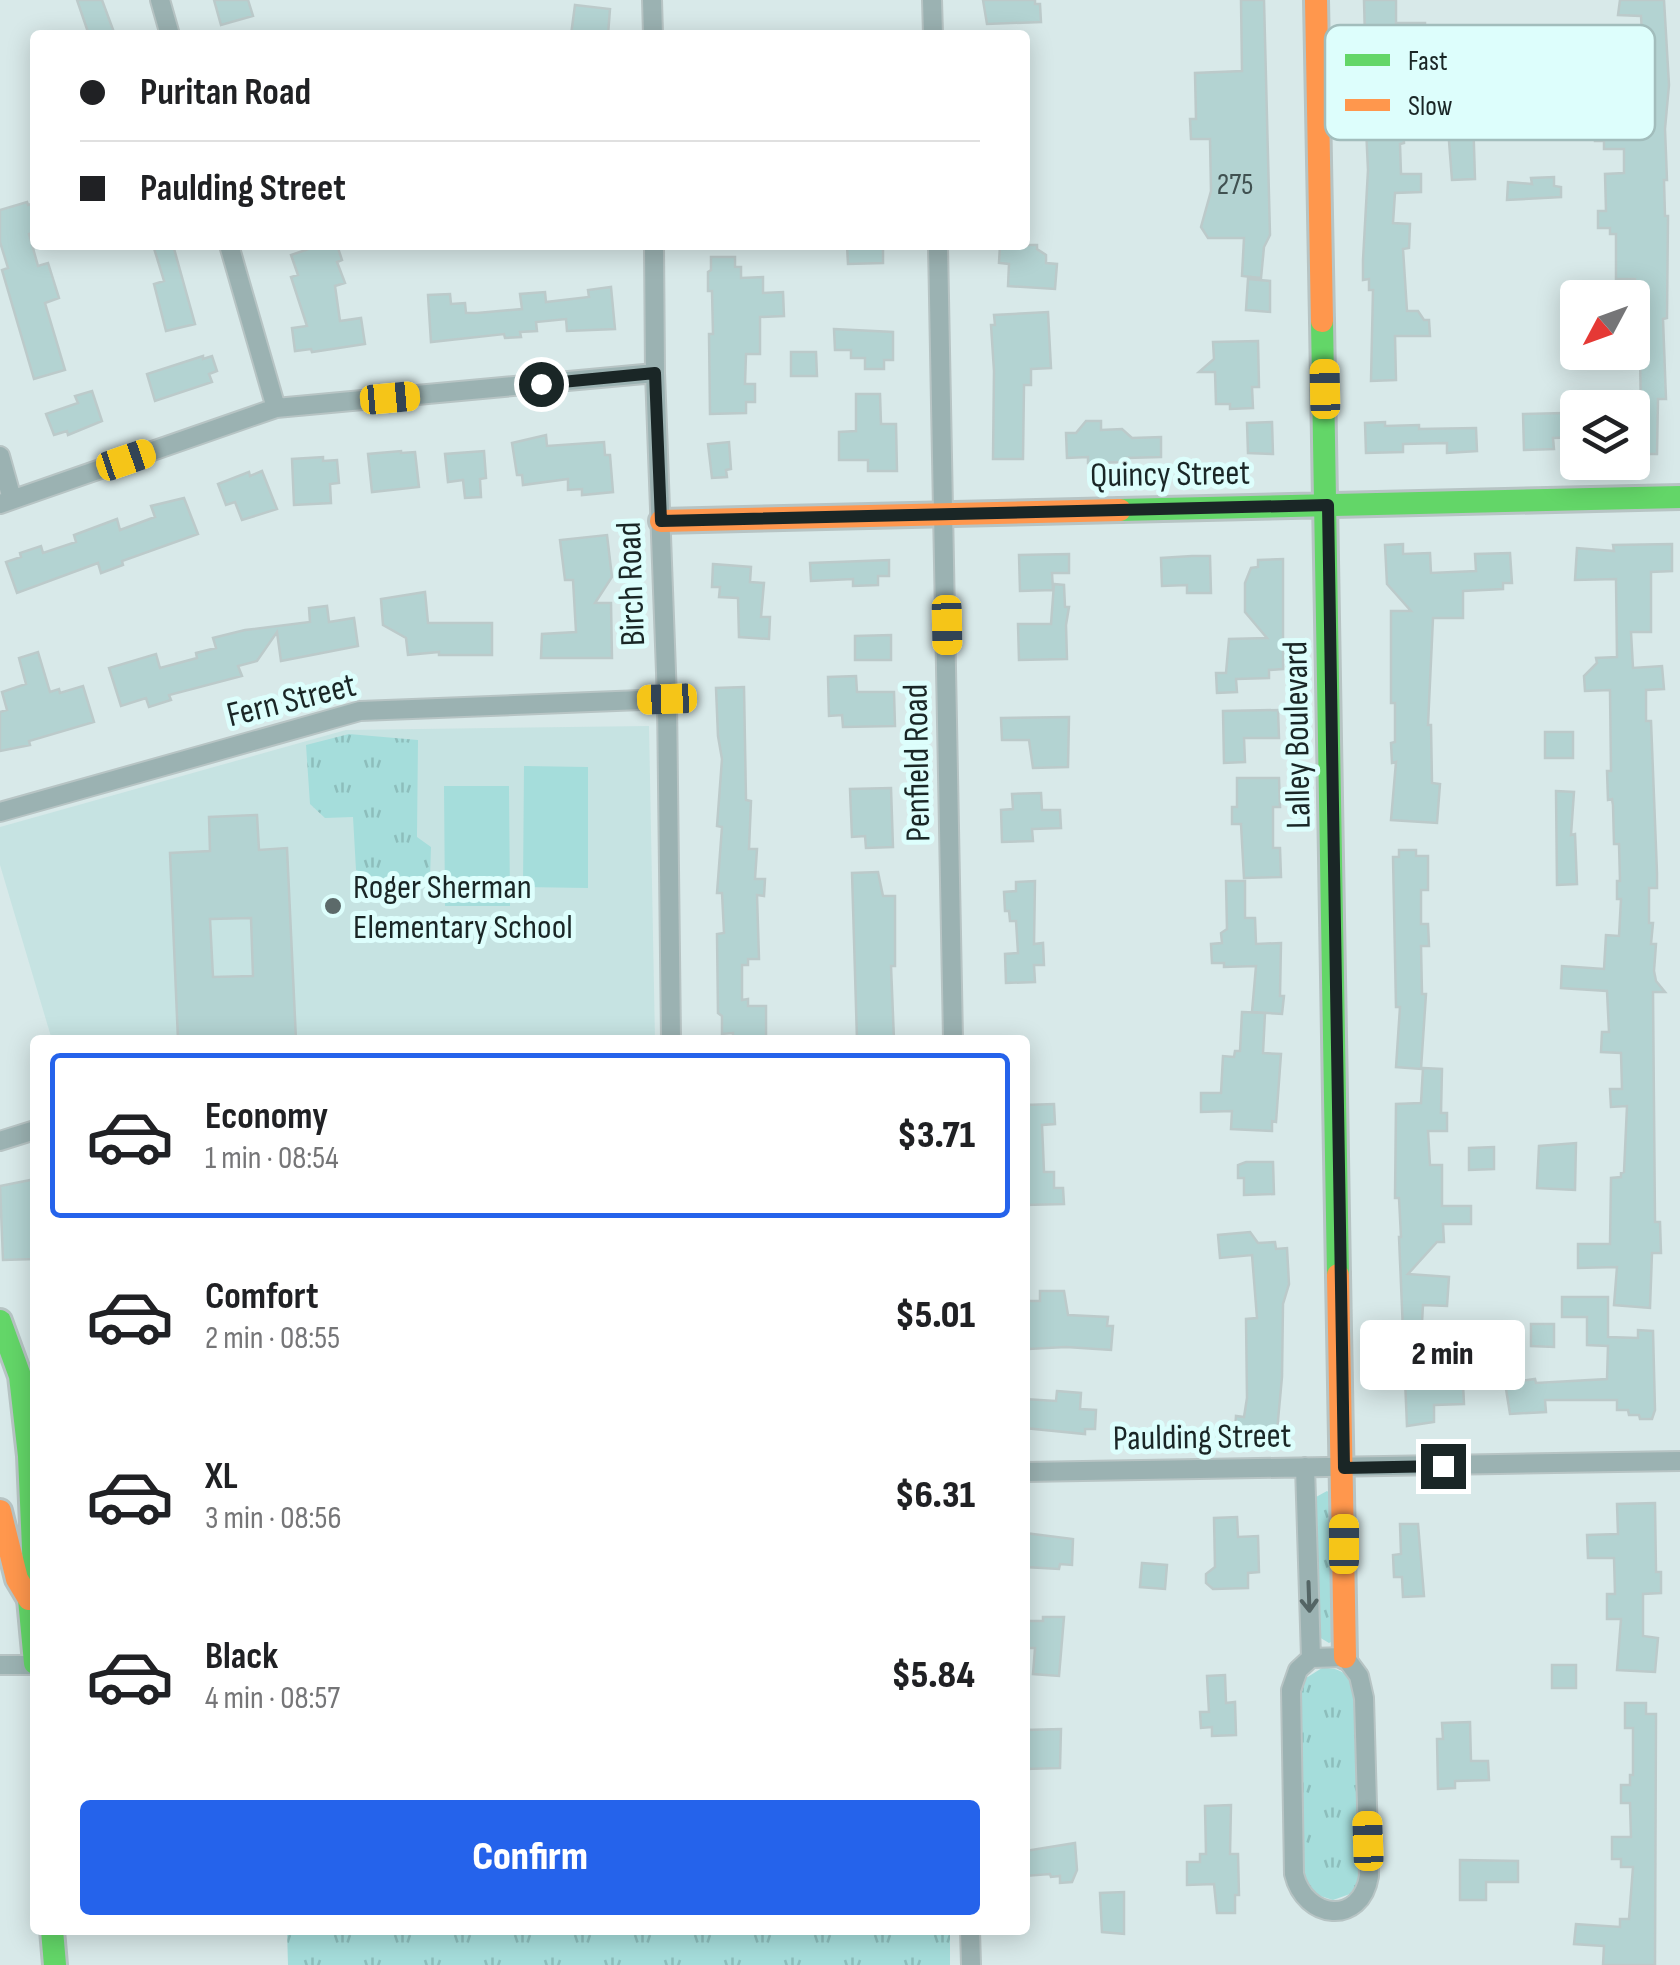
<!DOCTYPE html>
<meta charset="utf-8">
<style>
:root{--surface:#fff;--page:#f6f6f6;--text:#202124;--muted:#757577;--line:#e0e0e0;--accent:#2563eb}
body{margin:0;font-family:"Sofia Sans Condensed",sans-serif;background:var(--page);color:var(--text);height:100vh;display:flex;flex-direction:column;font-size:38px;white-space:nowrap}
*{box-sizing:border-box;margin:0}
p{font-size:32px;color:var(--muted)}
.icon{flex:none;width:55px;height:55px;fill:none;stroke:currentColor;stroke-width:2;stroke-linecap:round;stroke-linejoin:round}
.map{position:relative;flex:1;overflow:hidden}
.panel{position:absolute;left:30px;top:1035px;width:1000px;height:900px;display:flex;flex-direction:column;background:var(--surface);border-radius:10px;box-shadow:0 5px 25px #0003}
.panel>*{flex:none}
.guide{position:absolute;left:30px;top:30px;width:1000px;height:220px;border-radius:10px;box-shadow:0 5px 25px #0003;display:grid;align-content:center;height:220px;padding:0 50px;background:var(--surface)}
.needle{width:65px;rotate:229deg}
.controls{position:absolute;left:1560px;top:280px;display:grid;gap:20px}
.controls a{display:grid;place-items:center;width:90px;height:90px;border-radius:10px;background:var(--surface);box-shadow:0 5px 25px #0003;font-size:50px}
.end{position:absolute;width:45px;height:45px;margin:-22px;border:12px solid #1a2626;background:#fff;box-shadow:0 0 0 5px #fff}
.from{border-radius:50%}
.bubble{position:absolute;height:70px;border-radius:10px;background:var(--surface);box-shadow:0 5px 25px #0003;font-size:32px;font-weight:800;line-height:70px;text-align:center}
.car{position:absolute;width:30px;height:60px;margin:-30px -15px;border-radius:12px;box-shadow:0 0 8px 2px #0007;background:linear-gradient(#f5c518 24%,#345 0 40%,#f5c518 0 76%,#345 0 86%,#f5c518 0)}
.guide b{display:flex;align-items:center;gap:35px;height:95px;font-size:38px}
.guide b+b{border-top:2px solid var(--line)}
.guide i{width:25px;height:25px;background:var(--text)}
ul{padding:18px 0 0;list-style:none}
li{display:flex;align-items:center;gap:30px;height:165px;margin:0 20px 15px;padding:0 30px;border:5px solid transparent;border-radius:10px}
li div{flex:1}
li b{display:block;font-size:38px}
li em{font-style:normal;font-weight:800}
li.selected{border-color:var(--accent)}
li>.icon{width:90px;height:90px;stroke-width:1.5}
.cta{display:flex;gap:20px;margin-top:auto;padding:20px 50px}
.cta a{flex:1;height:115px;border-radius:10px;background:var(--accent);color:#fff;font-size:40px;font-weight:800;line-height:115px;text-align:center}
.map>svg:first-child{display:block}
</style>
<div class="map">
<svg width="1680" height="1965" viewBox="0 0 1680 1965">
<defs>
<pattern id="grass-tufts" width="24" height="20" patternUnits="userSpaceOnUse" patternTransform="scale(2.5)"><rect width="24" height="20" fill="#a5dddb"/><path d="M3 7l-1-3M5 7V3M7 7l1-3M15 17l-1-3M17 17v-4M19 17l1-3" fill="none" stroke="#8dbebc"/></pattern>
</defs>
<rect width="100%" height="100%" fill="#d8e9e9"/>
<path fill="#c6e3e2" d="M649,726L655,1040H52L0,865V827L346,730Z"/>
<path fill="url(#grass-tufts)" d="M349,734L418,740L417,837L431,847L430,879L394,885L356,870L353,817L325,818L310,804L306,745Z
M1327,1491L1331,1494L1333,1641L1329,1643L1319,1637L1316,1497Z
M1322,1668C1341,1667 1351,1675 1356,1693L1360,1879L1350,1894L1333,1900L1314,1894L1304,1876L1301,1695L1306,1678Z
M287,1930H950V1965H288Z"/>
<path fill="#a5dddb" d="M524,766L588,767V888L523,887Z
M444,786H509L510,906H445Z"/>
<path fill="#b3d3d2" stroke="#bccaca" stroke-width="2.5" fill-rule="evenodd" d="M77,0H102L115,35H89Z
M214,0H248L253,16L221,25Z
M983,0H1035V4H1040L1041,22L987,24Z
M1241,0H1264L1270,235L1264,247L1261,278L1242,276L1244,238H1208L1201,227L1211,191L1210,139H1191L1190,119H1196L1195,73L1242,71Z
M1364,0H1396V23H1425V42H1401L1402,76H1410L1411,101H1402L1404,143L1400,144L1401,174H1421V192L1395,193L1393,223L1410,224L1409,248L1403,249L1407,311H1418L1424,320H1429L1430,336H1395L1396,380L1371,381L1373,290H1369V279L1363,280V260L1368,170L1365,106H1359L1358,77H1366Z
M1620,0H1664L1669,85L1665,129L1667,180H1664L1665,216H1668L1667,318L1663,319L1666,399H1658L1657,454H1632L1633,415H1641L1640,355H1635V279H1616V234H1610V228H1598V211H1606L1605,174L1624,173V149H1604V141H1595V118H1605L1607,83L1633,84L1632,68H1644L1641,16L1618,15Z
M575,5L610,9L608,35H571Z
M1447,115H1473L1475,179L1452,180Z
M1554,177V186L1561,187V197L1507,200L1508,182L1532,184L1531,178Z
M27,202L28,205L35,203V232L29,234L38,266L48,263L59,298L45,303L65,370L34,379L2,270L8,268L0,242V210Z
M153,245H173L195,324L166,331L154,284L164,281Z
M320,245H337L342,260L337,262L345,283L335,286L340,321L361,318L365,344L312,352L311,349L295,351L292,328L307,326L291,277L298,275L291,255Z
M847,245H883V263L848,264Z
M1000,245H1037V249L1046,255V263L1057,264L1055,289L1008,286L1009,264L999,263Z
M711,257H735V267H741V278L763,277V293L783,292L784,316L760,317V354H746L745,384H755V402H746V413L710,414L709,334H713L712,291H708V272L711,270Z
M1248,279L1270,281V312L1246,310Z
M611,287L615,329L567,331L566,319L536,322L537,331L520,332L521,337L505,338L504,334L431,342L428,295L450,294L451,304L465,303L466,313H477L522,309L520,294L545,292L546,302L589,297L588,290Z
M1048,312L1051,368L1031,369V385H1024L1023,459H993L994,371L991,325H995L994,315Z
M834,329L893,332V360H884V369H865V358H851V350H835Z
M1258,341L1259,387H1252L1253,408L1230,409V404H1216L1215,372H1199L1214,359L1213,342Z
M791,352H816L817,376H791Z
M203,356V359L212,356L217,371L209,374L212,382L155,401L147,374Z
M92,391L102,421L68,435L67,431L54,435L46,414L78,403L75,396Z
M856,394H880L881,424H896L897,471H868V460H839V432L856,431Z
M1564,413V417H1578V437L1553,438L1554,449L1524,450L1523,414Z
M1086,421H1101V430L1122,429L1132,438L1161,437V457L1126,458V462L1088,463V457L1067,458L1066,433H1076Z
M1272,422L1273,454L1248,453L1247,423Z
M1385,422V426L1419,425V429L1476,428L1477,451L1447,453V443L1403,444V452L1366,453L1365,423Z
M546,435L547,446L604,442L605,455H610L613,492L582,495V489L568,490V479L523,485L522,475H517L512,443Z
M729,442L731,469L726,470L727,477L712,478L708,444Z
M401,451V453L415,452L419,487L372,492L368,454Z
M484,451L486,478L480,479L481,497L465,498L463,480L448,482L445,454Z
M323,457V461L337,460L339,483L330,484L331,503L294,505L292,459Z
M262,471L277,509L242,520L235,502L226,505L218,484L249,472L250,476Z
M184,498L198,534L122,561L123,565L101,573L98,563L17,593L6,562L21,557L20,553L41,546L43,553L76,542L74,535L117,519L120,530L155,517L151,506Z
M607,535L612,577L595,603H611L612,658H541L542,634L576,632L573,580H565L560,540Z
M1403,544V554L1430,553L1431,573L1476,571L1475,554L1510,553L1512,583H1503V589L1463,591V618H1433L1428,725H1431L1432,783L1440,784L1437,823L1391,820L1396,762L1392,763L1391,743L1395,742V703H1391V611H1411L1387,584L1385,545Z
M1672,544V571L1651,572V632H1631L1633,668L1662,666L1664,689L1646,690V721H1651L1657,873V888H1649V923H1653L1651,944H1656L1654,971L1656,981L1665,992H1653L1655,1222H1660L1661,1253H1652L1650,1308L1614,1305L1617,1267L1578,1268V1244H1610L1611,1178L1621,1177V1173L1624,1172L1627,1106L1611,1107L1610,1089H1622L1621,1053L1601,1052L1602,1032H1609L1607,991L1561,988L1562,966L1604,969L1606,935L1619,936L1621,899H1617V881H1620L1619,844H1614L1613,805L1612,799L1608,800L1607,771H1611L1610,690L1585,691L1584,676L1597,663L1596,658L1617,657L1616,579L1575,580L1577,548L1614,551L1613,545Z
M1069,554V573H1052L1053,590L1020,591L1019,555Z
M1192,556H1210L1211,593H1187V585L1162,586L1161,558Z
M1283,559V669L1269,670V678L1236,679L1237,692L1217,693L1216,673H1226L1229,639L1267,638L1245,612V583L1251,568L1258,567V560Z
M889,560V576H878V585L853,586V579L811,581L810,563Z
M713,564L751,567L750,582L764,583L761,617H770L769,639L739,637L738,598L719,597L720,587H712Z
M1054,584L1064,585L1065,607H1069L1066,625L1067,659L1019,660L1018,624H1051Z
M425,592L428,623H492V655H439V652L408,655L406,638L383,625L381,599Z
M327,606L329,622L354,618L358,646L281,661L277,632L257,661L238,666L242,676L169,695L171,700L149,707L146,698L121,706L109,668L156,654L160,668L197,658L196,653L216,648L213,638L245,630L310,622L309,608Z
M891,635V660H855V636Z
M38,652L50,692L59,689L60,693L83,686L94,722L29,741L30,745L0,751V712L7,710L2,692L26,684L19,658Z
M856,676L857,692H894L895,726L843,727L842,715L829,716L828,677Z
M744,687L746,800L751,801L749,849H757L755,879H765L764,896L757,895L759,959H748V965H742V1000L748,999V1006H766V1037H733V1033L722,1034V1016L718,1013L717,934L724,933L722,893H717L722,827L717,826L722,759L718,736L716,688Z
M1278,710L1279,738H1244L1245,762L1224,763L1223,711Z
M1069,717L1068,767L1033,768L1029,740H1002L1001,718Z
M1545,732H1573V758H1545Z
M1237,778H1279L1280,807H1273V848H1280L1281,877L1244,878L1241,824H1232V807H1237Z
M891,788L893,847L866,848L865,836L852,837L850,789Z
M1556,791L1574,792L1571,835L1575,834L1577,884L1557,885Z
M1041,793L1042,810H1060L1061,828L1032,829L1033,841L1002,842L1001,810L1013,809L1012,794Z
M257,815L259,850L287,848L296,1040H178L170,853L210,851L209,817ZM251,918L253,976L213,977L210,919Z
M1399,850H1416V856H1428V890H1421V924H1428L1429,946H1421L1422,994H1426L1421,1069L1396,1067L1400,1007H1396L1393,857H1399Z
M878,872L883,896H895V966H891L894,1040H857L852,873Z
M1035,881L1034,944L1043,943L1044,965H1034L1035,982L1006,983L1005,954L1018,953L1016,921H1010L1009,911H1005L1004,892L1016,891V882Z
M1226,881H1245V918H1255L1256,944L1281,943L1280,996H1284L1282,1014L1252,1012L1256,966L1224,967V963H1212L1211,944L1222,943L1221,933L1227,929Z
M1242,1012L1265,1013L1263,1053L1281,1054L1276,1122L1272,1121V1131L1231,1129L1232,1111L1201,1112V1093H1221L1223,1056L1234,1057L1235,1051H1240Z
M1423,1068L1442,1069L1441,1113H1447V1131H1428L1430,1165H1442V1206H1471V1224H1443L1444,1242H1437L1408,1274L1449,1277L1447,1306L1423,1305L1421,1341L1441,1340L1443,1385L1463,1384L1464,1404L1434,1405V1422L1407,1426L1399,1237H1401L1399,1198H1395L1396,1104L1421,1103Z
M1054,1104L1055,1124L1042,1125L1044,1172H1054V1188H1063L1064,1204L1025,1205V1105Z
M1576,1143L1575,1190L1537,1188L1539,1146Z
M1494,1147V1169L1469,1170V1148Z
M1246,1162H1273L1274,1194L1244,1195V1178H1238V1165Z
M35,1179V1259L3,1260L0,1186Z
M1250,1232L1258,1243L1275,1242L1276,1249L1287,1248L1289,1284L1283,1304L1282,1377L1277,1431L1258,1433L1235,1431L1236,1416L1244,1417L1247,1398L1246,1319L1257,1318L1252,1255L1220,1258L1218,1235Z
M1040,1291H1064L1068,1315L1108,1317L1107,1326H1113L1111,1350L1066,1347L1029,1349L1028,1335H1025L1027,1301H1040Z
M1562,1297H1608V1337L1638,1338V1330L1653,1331L1655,1410L1652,1419H1640L1639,1415H1629L1628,1410H1617V1400H1545L1546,1412L1510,1414L1502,1364L1519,1362L1521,1381L1535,1379L1536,1383L1607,1379L1608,1346L1587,1345V1317H1562Z
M1531,1324H1554V1347L1531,1346Z
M1057,1391L1081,1393L1080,1409L1096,1410L1095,1429H1085V1434L1025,1428V1399L1056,1401Z
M1655,1503L1656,1572H1661V1593L1643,1594V1636L1658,1638L1655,1672L1617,1670L1621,1619H1607V1594H1615L1614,1558H1588L1587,1535L1618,1534L1617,1504Z
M1237,1517L1238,1537L1258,1536L1259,1572L1248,1573V1588L1213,1589L1206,1583V1574L1215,1567L1214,1518Z
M1400,1524H1418L1424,1596L1403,1597L1402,1577H1394L1393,1555L1401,1554Z
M1025,1533L1073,1539L1072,1565L1060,1564L1059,1569L1025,1567Z
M1142,1563L1167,1565L1165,1589L1140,1587Z
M1043,1617H1064L1059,1676L1033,1674L1035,1648H1025V1621H1043Z
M1552,1665H1576V1688H1552Z
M1225,1675L1226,1703L1235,1702L1236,1735L1212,1736V1727L1201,1728L1200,1712H1209L1207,1676Z
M1625,1703H1646V1714H1656L1655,1965H1603L1604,1946L1574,1944L1576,1924L1620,1927V1919H1629L1633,1867H1621V1859H1612V1837H1631L1630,1803H1621V1785H1630V1775H1633V1728H1625Z
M1470,1722L1471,1761H1488L1489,1780L1455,1781V1788L1438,1789L1437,1739H1443L1442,1723Z
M1061,1729L1060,1768L1025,1769V1730Z
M1231,1805L1230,1854H1238L1239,1895H1235V1913H1217L1214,1884L1187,1885V1862H1200V1854H1206L1205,1806Z
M1075,1843L1077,1870L1072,1882L1060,1883V1876L1051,1877L1050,1874L1025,1876V1851Z
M1460,1860L1518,1861V1882H1486V1900H1460Z
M1124,1892V1934L1102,1932L1100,1893Z"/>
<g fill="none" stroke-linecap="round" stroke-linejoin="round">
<defs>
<path id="street" d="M160,0L170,35
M652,0L653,35
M932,0L933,35
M229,245L276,408
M654,245L655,373L667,699L671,1040
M938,245L953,1040
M0,456L12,499
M0,504L276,408L655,373
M0,812L360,711L667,699
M0,1141L35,1130
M1305,1467L1311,1658
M1025,1472L1680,1461
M1345,1657L1359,1676L1364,1698L1369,1876C1361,1926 1305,1920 1294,1874L1291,1690L1298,1670L1311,1658Z
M0,1665H35
M970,1930L971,1965"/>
<path id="fast" d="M1322,321L1338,1275
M1120,510L1680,497
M0,1321L20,1376L29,1456L34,1571L29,1599L35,1663
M52,1930L55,1965"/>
<path id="slow" d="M1316,0L1322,321
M661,521L1120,510
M1338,1275L1345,1657
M0,1511L17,1579L29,1599"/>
</defs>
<use href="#street" stroke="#b7c4c4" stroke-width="22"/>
<use href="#fast" stroke="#b7c4c4" stroke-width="28"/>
<use href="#slow" stroke="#b7c4c4" stroke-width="28"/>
<use href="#street" stroke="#9bb2b2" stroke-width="18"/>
<use href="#fast" stroke="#63d668" stroke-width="22"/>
<use href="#slow" stroke="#ff974d" stroke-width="22"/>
</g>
<defs><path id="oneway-shaft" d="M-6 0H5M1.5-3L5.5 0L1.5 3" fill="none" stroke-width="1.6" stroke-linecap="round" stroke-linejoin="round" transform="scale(2.5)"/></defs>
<use stroke="#546565" href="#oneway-shaft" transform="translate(1309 1597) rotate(88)"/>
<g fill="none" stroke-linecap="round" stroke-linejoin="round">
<path stroke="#1a2626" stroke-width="12" d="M541,384L655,373L661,521L1328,505L1344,1468L1443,1466"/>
</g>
<circle fill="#5c6a6a" stroke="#ddfefc" stroke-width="4" cx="333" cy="906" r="10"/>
<g text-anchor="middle" stroke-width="10" stroke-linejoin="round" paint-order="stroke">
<g font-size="30" fill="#405151">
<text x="1235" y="194">275</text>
</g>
<g font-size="35" fill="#1a2626" stroke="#ddfefc">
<text transform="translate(1170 473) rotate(-1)" y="12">Quincy Street</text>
<text transform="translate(630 584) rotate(-92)" y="12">Birch Road</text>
<text transform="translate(291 699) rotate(-14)" y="12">Fern Street</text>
<text transform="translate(1296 735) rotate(-91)" y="12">Lalley Boulevard</text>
<text transform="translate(916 763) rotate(-91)" y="12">Penfield Road</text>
<text transform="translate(1202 1436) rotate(-1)" y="12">Paulding Street</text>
</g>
<g font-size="35" fill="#1a2626" stroke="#ddfefc" text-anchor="start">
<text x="353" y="898">Roger Sherman<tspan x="353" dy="40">Elementary School</tspan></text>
</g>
</g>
<rect x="1325" y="25" width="330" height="115" rx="15" fill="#ddfefc" stroke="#a2bdbc" stroke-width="2.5"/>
<rect x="1345" y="54" width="45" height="12" fill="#63d668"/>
<rect x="1345" y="99" width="45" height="12" fill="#ff974d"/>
<g font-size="28" fill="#1a2626">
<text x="1408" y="70">Fast</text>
<text x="1408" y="115">Slow</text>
</g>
</svg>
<div class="controls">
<a><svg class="needle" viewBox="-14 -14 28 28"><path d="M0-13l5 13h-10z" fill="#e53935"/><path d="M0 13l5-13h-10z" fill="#757577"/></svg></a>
<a><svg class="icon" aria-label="layers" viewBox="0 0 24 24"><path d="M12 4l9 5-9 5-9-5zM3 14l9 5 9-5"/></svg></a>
</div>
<i class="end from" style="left:541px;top:384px"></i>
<i class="end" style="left:1443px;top:1466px"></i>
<div class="bubble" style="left:1360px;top:1320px;width:165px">2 min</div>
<i class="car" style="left:1325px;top:389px;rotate:359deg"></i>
<i class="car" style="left:390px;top:398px;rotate:85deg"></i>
<i class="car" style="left:126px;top:460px;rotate:71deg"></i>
<i class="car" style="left:947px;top:625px;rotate:179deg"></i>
<i class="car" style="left:667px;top:699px;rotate:268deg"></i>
<i class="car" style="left:1344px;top:1544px;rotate:0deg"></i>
<i class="car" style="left:1368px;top:1841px;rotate:358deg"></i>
<div class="guide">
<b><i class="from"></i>Puritan Road</b>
<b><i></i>Paulding Street</b>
</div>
<section class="panel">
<ul>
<li class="selected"><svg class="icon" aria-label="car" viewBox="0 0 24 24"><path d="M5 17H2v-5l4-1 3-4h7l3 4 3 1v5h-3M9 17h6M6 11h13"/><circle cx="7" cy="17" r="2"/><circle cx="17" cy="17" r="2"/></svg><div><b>Economy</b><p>1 min · 08:54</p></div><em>$3.71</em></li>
<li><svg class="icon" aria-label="car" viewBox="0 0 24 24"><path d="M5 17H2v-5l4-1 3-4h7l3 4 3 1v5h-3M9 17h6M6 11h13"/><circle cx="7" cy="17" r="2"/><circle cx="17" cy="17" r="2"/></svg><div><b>Comfort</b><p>2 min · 08:55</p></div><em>$5.01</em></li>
<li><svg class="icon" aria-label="car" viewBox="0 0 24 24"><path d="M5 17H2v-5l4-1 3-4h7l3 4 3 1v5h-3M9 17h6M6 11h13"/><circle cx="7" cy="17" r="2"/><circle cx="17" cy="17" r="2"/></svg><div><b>XL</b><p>3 min · 08:56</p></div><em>$6.31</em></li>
<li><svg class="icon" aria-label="car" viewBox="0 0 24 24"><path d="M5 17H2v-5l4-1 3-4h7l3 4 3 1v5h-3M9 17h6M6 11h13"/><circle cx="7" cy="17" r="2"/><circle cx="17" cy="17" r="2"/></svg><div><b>Black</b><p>4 min · 08:57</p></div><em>$5.84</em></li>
</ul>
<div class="cta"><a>Confirm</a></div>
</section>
</div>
